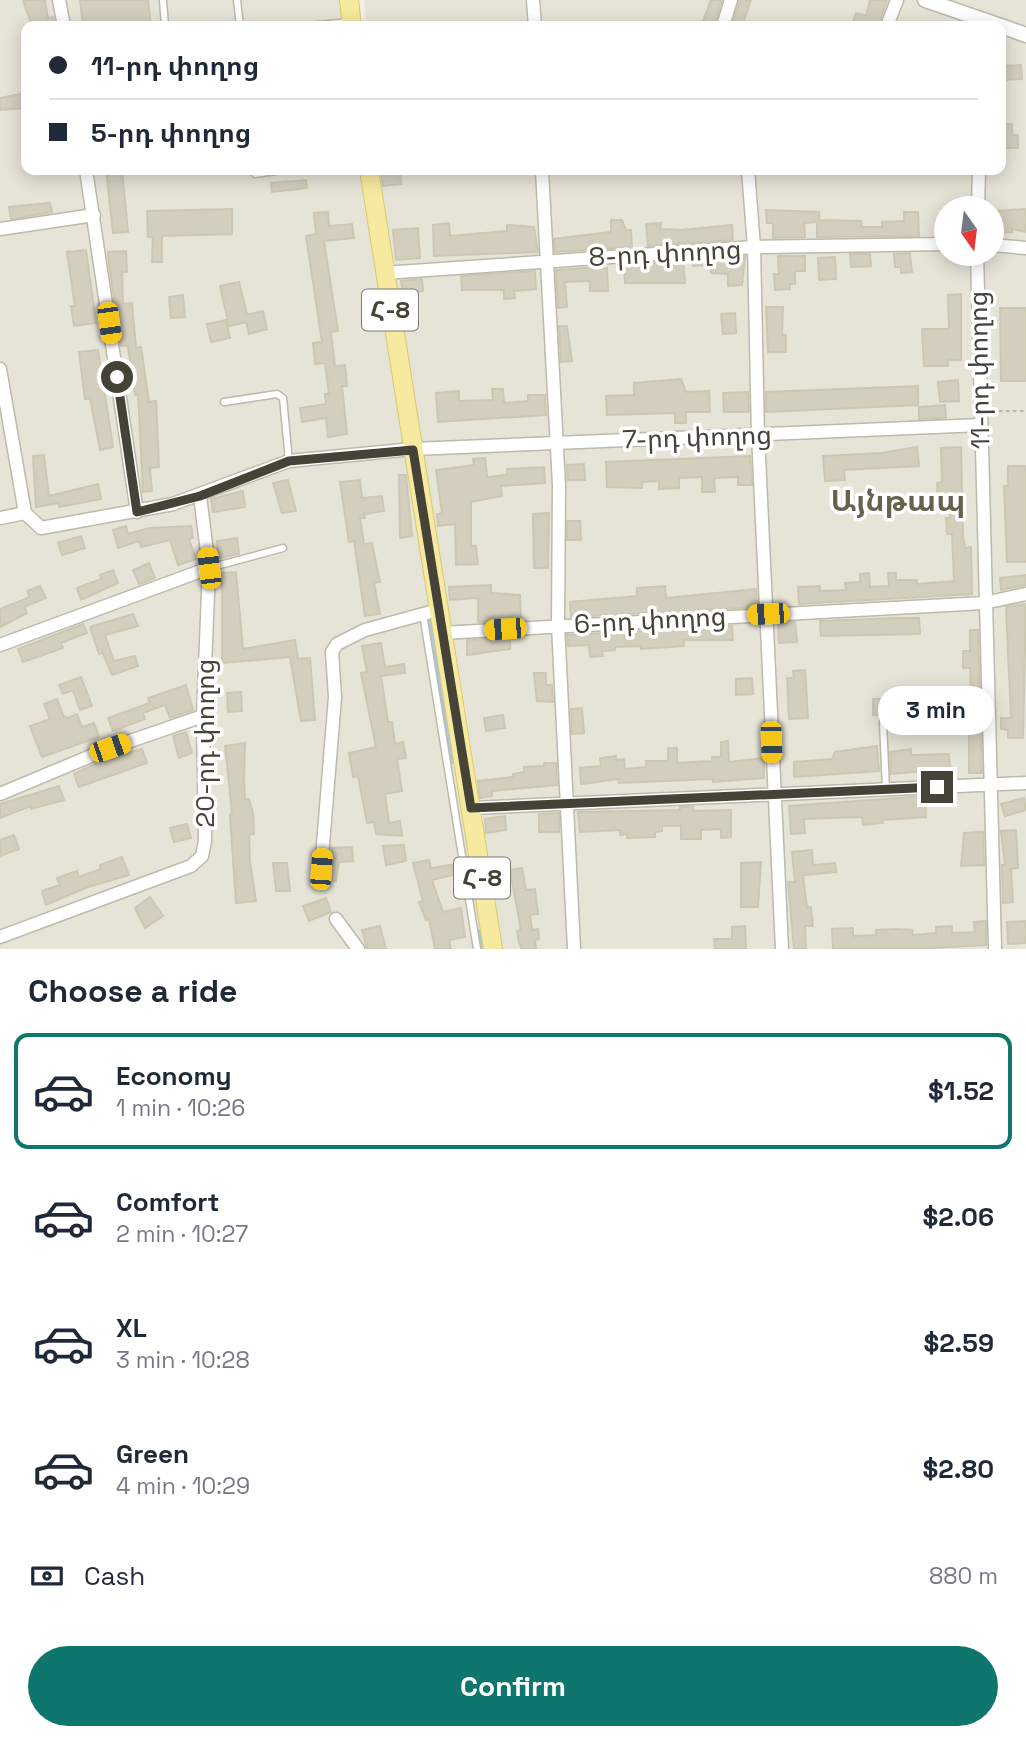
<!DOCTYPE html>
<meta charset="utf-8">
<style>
:root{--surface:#fff;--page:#f6f6f7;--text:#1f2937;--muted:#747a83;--line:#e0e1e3;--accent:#0f766e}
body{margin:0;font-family:"Space Grotesk","Noto Sans Armenian",sans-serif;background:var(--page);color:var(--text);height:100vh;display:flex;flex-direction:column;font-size:26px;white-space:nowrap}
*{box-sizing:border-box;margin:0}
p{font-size:23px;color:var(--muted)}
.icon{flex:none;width:38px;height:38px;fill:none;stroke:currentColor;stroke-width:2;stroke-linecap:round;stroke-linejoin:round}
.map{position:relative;height:949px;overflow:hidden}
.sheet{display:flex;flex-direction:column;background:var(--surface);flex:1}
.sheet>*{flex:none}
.banner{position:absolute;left:21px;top:21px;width:985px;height:154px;border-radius:14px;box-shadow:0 4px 18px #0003;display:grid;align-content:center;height:154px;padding:0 28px;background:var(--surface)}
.needle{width:46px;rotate:166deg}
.fabs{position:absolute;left:934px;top:196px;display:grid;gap:14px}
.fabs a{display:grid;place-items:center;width:70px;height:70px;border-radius:50%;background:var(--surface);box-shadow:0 4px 18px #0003;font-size:35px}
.end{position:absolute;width:32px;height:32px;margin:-16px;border:9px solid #454237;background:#fff;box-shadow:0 0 0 4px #fff}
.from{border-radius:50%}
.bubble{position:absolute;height:49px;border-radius:24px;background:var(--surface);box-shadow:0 4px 18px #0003;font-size:23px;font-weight:700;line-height:49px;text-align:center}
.car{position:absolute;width:21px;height:42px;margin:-21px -10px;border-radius:9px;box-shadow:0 0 5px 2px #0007;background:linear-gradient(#f5c518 24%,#345 0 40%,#f5c518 0 76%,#345 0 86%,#f5c518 0)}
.banner b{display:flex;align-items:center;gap:24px;height:66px;font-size:26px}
.banner b+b{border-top:2px solid var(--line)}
.banner i{width:18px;height:18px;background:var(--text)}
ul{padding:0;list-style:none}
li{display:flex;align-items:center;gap:21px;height:116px;margin:0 14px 10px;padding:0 14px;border:4px solid transparent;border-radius:14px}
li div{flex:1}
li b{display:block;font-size:26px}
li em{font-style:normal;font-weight:700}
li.current{border-color:var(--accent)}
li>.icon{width:63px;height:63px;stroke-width:1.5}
h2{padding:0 28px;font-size:32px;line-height:84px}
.pay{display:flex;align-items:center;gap:18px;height:77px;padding:0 28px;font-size:26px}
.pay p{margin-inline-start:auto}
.button{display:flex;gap:14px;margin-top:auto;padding:14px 28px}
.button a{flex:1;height:80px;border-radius:42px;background:var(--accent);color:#fff;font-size:28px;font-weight:700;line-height:80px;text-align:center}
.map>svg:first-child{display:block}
</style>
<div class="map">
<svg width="1026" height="949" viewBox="0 0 1026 949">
<rect width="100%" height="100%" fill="#f2f1e8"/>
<path fill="#e6e3d7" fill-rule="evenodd" d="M0,0H343L345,26H26V170H364L468,852L486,848L467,717L388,264L379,170H1001V26H366L364,0H1026V949H0ZM947,208H992V254H947Z"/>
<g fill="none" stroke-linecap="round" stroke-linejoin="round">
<path stroke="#aac5e9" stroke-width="10" d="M430,617L454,759
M478,934L481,949"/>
</g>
<path fill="#d3cebe" stroke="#cdc7b2" stroke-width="2" d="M23,0H45L48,18L53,17L55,26H32Z
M80,0H148L151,26H83Z
M711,0H722L714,26H701Z
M740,0H751L742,26H732Z
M870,0H887L878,26H859L853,22L856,13L866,16Z
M1021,65L1022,79L1001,80V66Z
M26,93V108L0,110V98Z
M1001,124H1012V135H1018V148H1001Z
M106,170H122L128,232L113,233Z
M381,170H400L401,184L383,186Z
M306,180L307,188L272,192L271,183Z
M50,203L52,212L11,219L9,207Z
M232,209V234L162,236V262H152L153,237H148L147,211Z
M1026,209V232L1012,229V232L998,233L997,211Z
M766,210L819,212V220L861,221L862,227H882V222L904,221V212H918L919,236L817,237V222L804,223L805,237L773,238V223H767Z
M328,212L329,226L352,224L354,238L324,241L338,331L331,332L335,366L345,365L347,386H342L347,434L328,437L326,418L302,422L300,408L326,404L325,394L329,393L325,363L315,364L313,343L322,342L306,236L316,234L314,213Z
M611,220H622L626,230H631L632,247L555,252L554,239L611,232Z
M449,223L450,236L507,231V225L534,227L538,252L434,256L433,225Z
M661,223L660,229L680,230L732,225L733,240L648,246L646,224Z
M418,228L420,258L396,260L393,230Z
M86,250L96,323L74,326L71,306H75L67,252Z
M126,251L127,272H122L123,304L132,303L136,348L141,347L149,402L156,401L159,467L150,468L152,491L143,492L138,394L135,395L128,346H121L109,264L108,252Z
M910,253L912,272L901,273V267H895L894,254Z
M850,254H870L871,266L851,267Z
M745,256L742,285L728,286V274L711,273L710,265L693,266V260Z
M778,256H805V271H795V284H790V289L775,290L774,274H779Z
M835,257L836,279L819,280L818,258Z
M683,261L685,283H625L624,265Z
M587,268H607L608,291H590V281L565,282L567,307L558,308L556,270Z
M535,271L536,289L514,291L515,298L504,299V290H462L461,276Z
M422,279L423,291L403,294L401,281Z
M239,282L247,315L263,311L267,329L249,334L246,322L229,326L220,286Z
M961,294V360H948V366H924L922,329H949L948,295Z
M183,295L185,317L171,318L169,297Z
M766,307H783L782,335H786V352H768Z
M1000,308H1026V381H1001Z
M735,313L736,333L723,334L721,314Z
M226,320L230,338L211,342L207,324Z
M559,326H567L572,361L561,362Z
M98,350L113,447L100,450L90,398L85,399L79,352Z
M681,379L686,392L709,391L710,412H686V423H675V413L607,415L606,396L634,395V383Z
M958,380L959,401L940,402L938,382Z
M918,386V405L766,412V392Z
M492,389H503L504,403L528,401V395H545L546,415L438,422L436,393L459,391V401L493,400Z
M748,392L749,412H724L723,393Z
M945,405L946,418L919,419V407Z
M917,447L919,466L844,470L845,480L825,481L823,456L881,453Z
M961,447L963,536L965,548L971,547L972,594L799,604L798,587L820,586V591L846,590L845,583L860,582V574L869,573L870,587L889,586L888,573H896V580H917V584L954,581L952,534H947L946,518H950V498H938L937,483L942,482L941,448Z
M44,455L49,496L98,484L101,499L59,507V503L36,507L33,456Z
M750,456L752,485H738V477L714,478L715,492H702V477L679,478V488L659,489V481L642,482V488L607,487L606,462Z
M485,458L487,477L507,475V469L544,467L545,483L501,486L502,496L471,502V546H476L478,564L456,565L455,524L438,526L437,514L442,513L436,470L474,465L473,459Z
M584,464L585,480H568L567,465Z
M1008,466H1026V562H1007L1004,486H1008Z
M399,475H406L412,536L400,538Z
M288,480L296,511L282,513L273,483Z
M360,480L362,498L382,496L384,511L364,514L365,518H360L364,544L372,543L380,582L374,583L380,614L365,616L354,541L349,542L340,482Z
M243,491L245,507L213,512L211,499Z
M549,513L548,568H534L533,514Z
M567,521H580L581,540H567Z
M126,526L128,534L149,528L191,526L193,538L189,539L196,559L178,565L170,540L141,547L139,541L118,548L113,530Z
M81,536L85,548L62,555L58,543Z
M237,538L239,554L219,558L217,541Z
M149,563L155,578L139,584L133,570Z
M113,570L118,583L81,600L77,588L101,579L100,575Z
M236,572L243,649L295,640L298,659L310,658L315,720L301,721L290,657L222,663V573Z
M1026,575V585L1001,590L1000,578Z
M491,585V593L520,595L521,620L478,622V598L450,600L449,587Z
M40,586L46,598L24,607L27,613L0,627V609L30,597L27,591Z
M665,586L666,598L756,589L757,607L571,617L570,602L637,596V588Z
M1026,604L1023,738H1008V730L1001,729V718H1011L1006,607Z
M133,614L138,626L105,635L114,661L135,656L138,666L112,675L103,653L99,654L90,627Z
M897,618H919L920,634L821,636L820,621Z
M795,622L797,642L779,643L778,623Z
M83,624L87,633L61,643L63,648L23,662L18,649Z
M732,626L733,640H684V646L641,649V646L615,647V650L602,651L603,656L590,657L589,645L568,646L567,635Z
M970,630H978L982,773H969V731L958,732L960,693H971L970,668H963V651H970Z
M510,638V649L467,655V640Z
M381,643L385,667L404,664L405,673L381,676L388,722H392L395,744L403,742L406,758L397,759L402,791L385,794L389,823L400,821L402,836L376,834L374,822L367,823L358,776L353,777L349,753L376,747L361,673L367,672L362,646Z
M805,670L808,718L789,719L787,678H794L793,671Z
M534,673H546V685H552L553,702L537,701Z
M81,677L92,706L80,710L73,690L63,694L59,685Z
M752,678L753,694L736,695V679Z
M186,685L193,710L170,718L165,705L143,713L145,719L113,731L108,718L150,703L148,698Z
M241,692L242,711L228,712L227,693Z
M57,699L63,715L67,718L77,714L82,727L94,723L99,737L42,757L30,726L50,719L44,704Z
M873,699H892V714L873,715Z
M582,708L584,733L572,734L571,709Z
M503,715L505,728L486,731L484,718Z
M186,732L192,753L179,758L173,736Z
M728,741L729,762L764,758V778L713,782V779L619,783L618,779L581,784L580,768L601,766L600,758L616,756V760L624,759L625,769L646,767V761H668V748H677V763L712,761V757H721V742Z
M245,743L244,780L245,799H249L253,813L254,834L249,835L250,862L256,901L236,903L230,815L232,812L225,746Z
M877,746L879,771L794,777V762L832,759L835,752Z
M142,749L147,763L79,787L74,774L97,763Z
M911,749V755L949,754L950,769L891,774L890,752Z
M544,763H556L557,785L492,791V796L480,798L478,781L513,777V774L524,772V767L544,766Z
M59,786L64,800L31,809V806L0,818V804Z
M925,796L926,817L882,820L883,823L863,825L862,817L804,819L805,833L791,834L789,806Z
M1024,798L1026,810L1005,816L1001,804Z
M680,807H693V811L731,810V837L721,838V829L701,830V839H681V826H662V831L655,832V837L627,838V834L620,835V830L580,832L578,812L680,810Z
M559,813V832H539V814Z
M505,816L506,830L486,833L485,819Z
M187,824L191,838L174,842L170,828Z
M1016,830L1018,868L1011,869L1013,902L1003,903L1002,865H1005L1001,831Z
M979,832H983L984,865L961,866L964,833Z
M14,835L19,849L0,856V840Z
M404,845L406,861L386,865L383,846Z
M352,847L353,861L339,862L336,881L324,879L330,870L332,848Z
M812,850L813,865L835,863L836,872L803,875L807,908L811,907L813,926H805L806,949H794L788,882H795L792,852Z
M122,857L129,875L88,887L46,905L42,891L60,885L57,878L77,871L79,877L101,869L100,865Z
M429,860L431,868L452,865L453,875L432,880L443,912L461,908L465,937L449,940L451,949H435L429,919L426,920L419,902L423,901L413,863Z
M761,862L758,907H741V863Z
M273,863H287L290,891H276Z
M522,868L526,890L535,889L538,914L530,915L532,930L538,929L539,939L535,940L536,949H522L519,943L517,931L521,930L510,870Z
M150,897L163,916L145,928L135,908Z
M326,898L331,912L309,921L303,906Z
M986,921V945L913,949L833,948L832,929L853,928V936L876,935V930L896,929L912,930L913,935L936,933V927L952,926V933L975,932L974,922Z
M1026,921V943L1008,944L1007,922Z
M380,926L386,949H367L362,930Z
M745,926L746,949H715L714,939H732V927Z"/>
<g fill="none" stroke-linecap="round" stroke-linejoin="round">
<defs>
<path id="service" d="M163,0L165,26
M237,0L240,26
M308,26L350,22
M252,170L255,174L282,170
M224,402L277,394L283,398L289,461
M209,568L283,548
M423,614L477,949
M883,722L886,789"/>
<path id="minor" d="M59,0L64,26
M533,0L535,26
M723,26L731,0
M887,26L897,0
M86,170L137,512
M542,170L559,485L558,625L574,949
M748,170L754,247L758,435L782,949
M978,208L979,170
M0,229L94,215
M992,245L1026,248
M977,254L995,949
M384,273L754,247L947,244
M0,369L25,513
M25,513L41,528L173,504L289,461L413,449L981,425
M0,518L25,513
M441,633L984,603L1026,594
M0,645L209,568
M0,794L110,748L203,716
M471,808L1026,783
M321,869L335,697L332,652L337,644L365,630L438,610
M336,919L358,949
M0,937L191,866L202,856L205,841L203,716L209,568L200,496"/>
<path id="tertiary" d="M925,0L1001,26
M1001,26L1026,35"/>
<path id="primary" d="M349,0L352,26
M369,170L493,949"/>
</defs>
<use href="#service" stroke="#bdbaab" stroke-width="9"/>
<use href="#minor" stroke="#bdbaab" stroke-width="15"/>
<use href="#tertiary" stroke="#bdbaab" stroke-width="17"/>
<use href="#primary" stroke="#d8ca70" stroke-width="20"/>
<path stroke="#bdb79e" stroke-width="2" stroke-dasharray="3.5 3.5" stroke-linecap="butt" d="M992,411H1026"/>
<use href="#service" stroke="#fff" stroke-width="6"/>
<use href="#minor" stroke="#fff" stroke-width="12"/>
<use href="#tertiary" stroke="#fff" stroke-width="14"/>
<use href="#primary" stroke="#f5ea9f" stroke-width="18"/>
</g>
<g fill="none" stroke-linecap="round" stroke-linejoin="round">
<path stroke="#454237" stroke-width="9" d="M117,377L137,512L200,496L289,461L413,450L471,808L937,787"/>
</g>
<g text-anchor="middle" stroke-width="7" stroke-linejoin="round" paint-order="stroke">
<g fill="#fff" stroke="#7d7b73" stroke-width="2">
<rect x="362" y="289.5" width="56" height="41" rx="5"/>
<rect x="454" y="857.5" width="56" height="41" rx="5"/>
</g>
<g font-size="24" font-weight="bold" fill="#454237">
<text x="390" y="318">Հ-8</text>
<text x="482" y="886">Հ-8</text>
</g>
<g font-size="26" fill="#454237" stroke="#fff">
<text transform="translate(665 253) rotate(-3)" y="9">8-րդ փողոց</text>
<text transform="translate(979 370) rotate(-91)" y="9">11-րդ փողոց</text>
<text transform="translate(697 437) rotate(-2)" y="9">7-րդ փողոց</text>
<text transform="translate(650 620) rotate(-3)" y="9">6-րդ փողոց</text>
<text transform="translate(205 743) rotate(-90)" y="9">20-րդ փողոց</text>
</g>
<g font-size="30" font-weight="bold" fill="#676150" stroke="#fff">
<text x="898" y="511">Այնթապ</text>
</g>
</g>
</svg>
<div class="fabs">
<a><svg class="needle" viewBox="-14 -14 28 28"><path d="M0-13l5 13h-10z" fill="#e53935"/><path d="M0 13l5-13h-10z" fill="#747a83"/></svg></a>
</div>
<i class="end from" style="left:117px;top:377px"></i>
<i class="end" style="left:937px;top:787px"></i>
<div class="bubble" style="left:878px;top:686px;width:116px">3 min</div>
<i class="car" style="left:109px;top:323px;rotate:172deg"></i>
<i class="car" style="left:209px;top:568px;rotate:353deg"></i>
<i class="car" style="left:768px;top:614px;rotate:267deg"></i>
<i class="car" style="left:505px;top:629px;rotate:266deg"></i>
<i class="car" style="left:771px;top:742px;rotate:178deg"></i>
<i class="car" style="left:110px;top:748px;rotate:71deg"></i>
<i class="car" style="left:321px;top:869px;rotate:4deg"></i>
<div class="banner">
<b><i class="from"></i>11-րդ փողոց</b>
<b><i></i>5-րդ փողոց</b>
</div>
</div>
<section class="sheet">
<h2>Choose a ride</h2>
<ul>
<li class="current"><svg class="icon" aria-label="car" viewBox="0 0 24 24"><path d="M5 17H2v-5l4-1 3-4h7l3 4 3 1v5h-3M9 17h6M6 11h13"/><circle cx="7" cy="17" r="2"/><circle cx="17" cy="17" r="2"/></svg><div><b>Economy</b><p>1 min · 10:26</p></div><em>$1.52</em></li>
<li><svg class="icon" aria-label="car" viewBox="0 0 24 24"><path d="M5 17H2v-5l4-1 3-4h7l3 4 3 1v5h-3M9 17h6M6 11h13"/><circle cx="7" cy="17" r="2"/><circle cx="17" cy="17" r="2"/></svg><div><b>Comfort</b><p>2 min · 10:27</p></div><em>$2.06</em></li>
<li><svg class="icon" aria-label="car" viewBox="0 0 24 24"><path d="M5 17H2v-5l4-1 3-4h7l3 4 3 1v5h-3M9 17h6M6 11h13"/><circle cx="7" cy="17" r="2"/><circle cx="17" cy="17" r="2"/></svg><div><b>XL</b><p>3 min · 10:28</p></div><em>$2.59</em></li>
<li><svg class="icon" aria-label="car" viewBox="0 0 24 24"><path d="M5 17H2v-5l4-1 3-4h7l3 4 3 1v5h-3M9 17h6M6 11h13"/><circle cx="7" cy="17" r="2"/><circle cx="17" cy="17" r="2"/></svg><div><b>Green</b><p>4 min · 10:29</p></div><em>$2.80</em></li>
</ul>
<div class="pay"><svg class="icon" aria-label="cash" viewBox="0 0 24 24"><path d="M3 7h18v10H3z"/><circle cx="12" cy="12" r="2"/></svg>Cash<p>880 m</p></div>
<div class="button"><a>Confirm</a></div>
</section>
